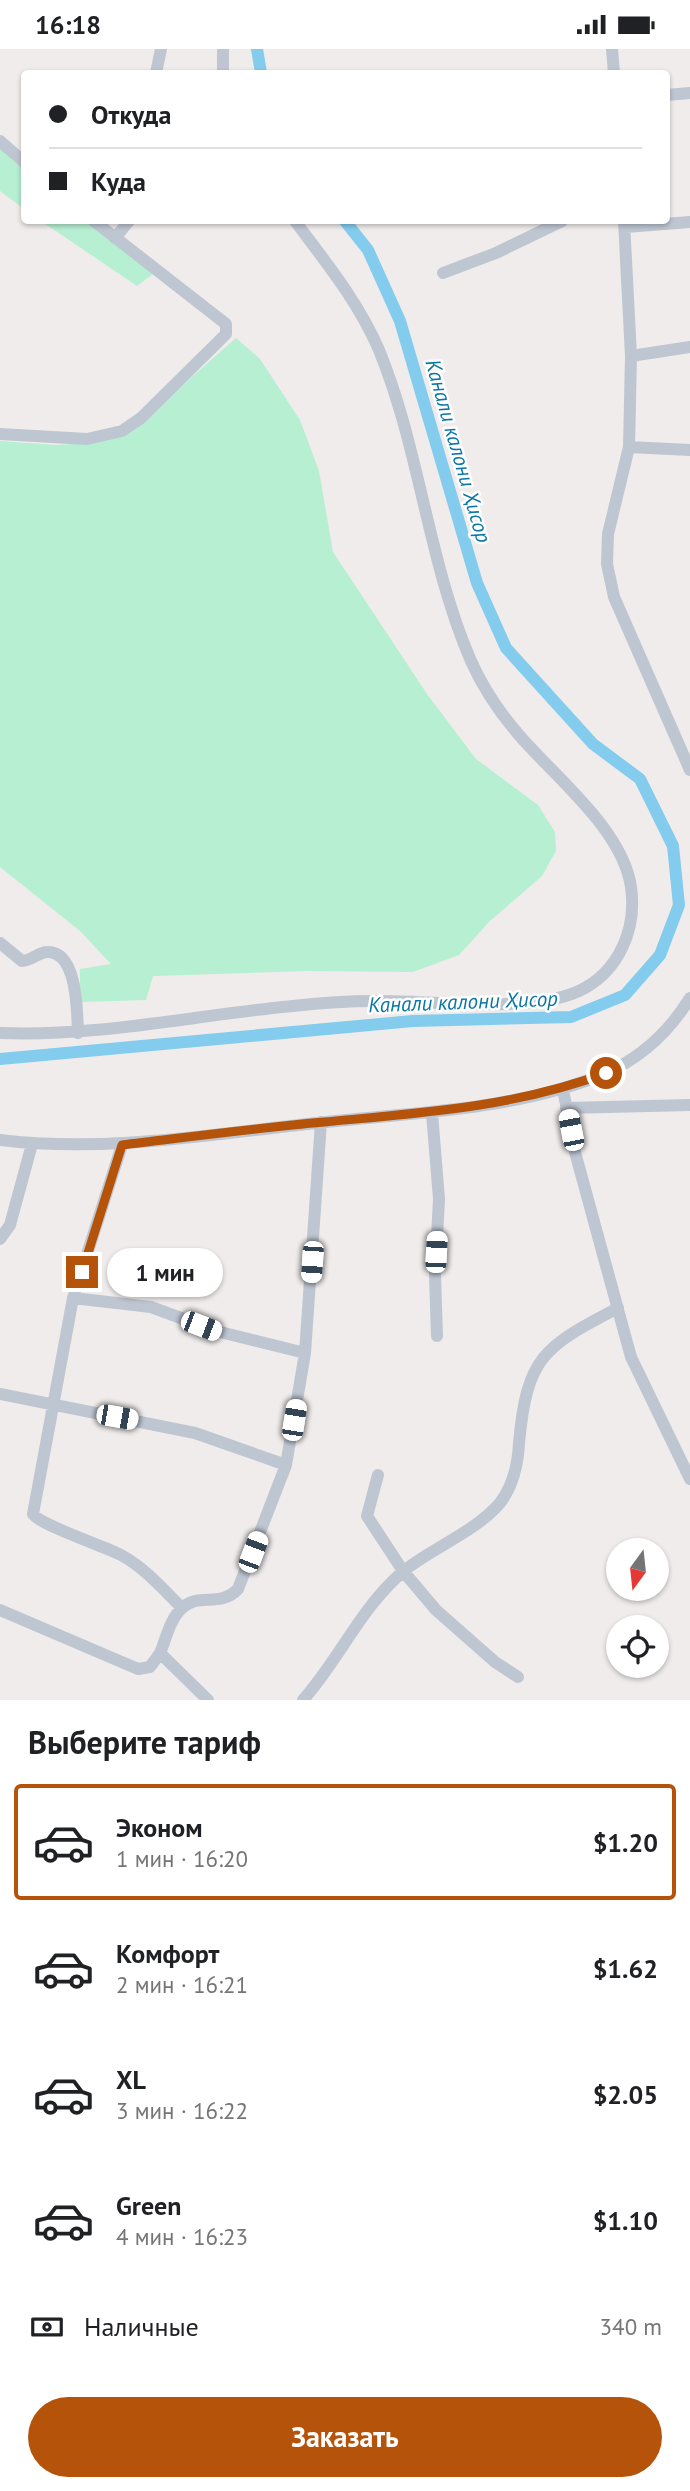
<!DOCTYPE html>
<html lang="ru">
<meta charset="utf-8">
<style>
:root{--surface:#fff;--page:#f2f2f2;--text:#202124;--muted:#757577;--line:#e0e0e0;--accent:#b45309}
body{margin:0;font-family:"PT Sans",sans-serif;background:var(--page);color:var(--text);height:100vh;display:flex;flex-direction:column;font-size:26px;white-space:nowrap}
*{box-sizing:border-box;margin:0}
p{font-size:23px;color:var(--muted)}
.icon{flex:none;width:38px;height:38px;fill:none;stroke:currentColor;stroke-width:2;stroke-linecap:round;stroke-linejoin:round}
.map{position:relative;height:1651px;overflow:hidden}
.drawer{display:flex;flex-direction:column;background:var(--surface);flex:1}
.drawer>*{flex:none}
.banner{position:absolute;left:21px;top:21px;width:649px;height:154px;border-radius:7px;box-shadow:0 2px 5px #0004;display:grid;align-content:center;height:154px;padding:0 28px;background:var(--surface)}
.needle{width:46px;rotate:195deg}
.controls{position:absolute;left:606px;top:1489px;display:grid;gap:14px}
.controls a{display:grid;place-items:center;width:63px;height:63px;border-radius:50%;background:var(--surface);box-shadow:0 2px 5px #0004;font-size:35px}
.end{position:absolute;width:32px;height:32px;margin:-16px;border:9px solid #b45309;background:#fff;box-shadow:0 0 0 4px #fff}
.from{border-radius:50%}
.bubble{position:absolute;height:49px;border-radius:24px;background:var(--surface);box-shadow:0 2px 5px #0004;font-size:23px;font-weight:800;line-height:49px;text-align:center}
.car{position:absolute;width:21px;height:42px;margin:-21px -10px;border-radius:9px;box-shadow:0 0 5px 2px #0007;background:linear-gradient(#fff 24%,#345 0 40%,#fff 0 76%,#345 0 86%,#fff 0)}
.banner b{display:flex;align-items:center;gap:24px;height:66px;font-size:26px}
.banner b+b{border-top:2px solid var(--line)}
.banner i{width:18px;height:18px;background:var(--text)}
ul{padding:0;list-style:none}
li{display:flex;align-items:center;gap:21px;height:116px;margin:0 14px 10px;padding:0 14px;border:4px solid transparent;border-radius:7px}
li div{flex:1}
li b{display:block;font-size:26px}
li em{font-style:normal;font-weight:800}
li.selected{border-color:var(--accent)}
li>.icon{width:63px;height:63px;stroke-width:1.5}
h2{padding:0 28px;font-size:32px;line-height:84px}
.pay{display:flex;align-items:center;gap:18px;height:77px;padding:0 28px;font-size:26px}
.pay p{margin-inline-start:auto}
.cta{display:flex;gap:14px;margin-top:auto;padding:14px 28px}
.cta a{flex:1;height:80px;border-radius:42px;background:var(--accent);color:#fff;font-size:28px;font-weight:800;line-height:80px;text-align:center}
.status{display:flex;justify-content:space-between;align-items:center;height:49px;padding:0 35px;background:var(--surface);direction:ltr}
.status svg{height:19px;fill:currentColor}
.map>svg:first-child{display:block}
</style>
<div class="status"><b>16:18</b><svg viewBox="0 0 49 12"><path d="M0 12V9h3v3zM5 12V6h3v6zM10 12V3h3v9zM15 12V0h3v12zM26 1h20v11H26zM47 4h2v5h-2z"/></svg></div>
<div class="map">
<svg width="690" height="1651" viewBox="0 0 690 1651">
<rect width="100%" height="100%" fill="#efeceb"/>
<path fill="#b7efd2" d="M0,99L24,120V160L0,142Z
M41,172H87L153,225L137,237Z
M236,289L260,310L300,371L319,422L333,503L427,645L476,710L538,756L555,783L556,802L542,827L489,873L459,906L413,923L307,922L153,927L146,951L80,953V920L111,915L80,882L0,818V392L56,396L89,394L125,387Z"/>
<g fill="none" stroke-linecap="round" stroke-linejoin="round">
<path stroke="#83cced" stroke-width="12" d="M257,0L261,24
M0,1010L413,972L571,968L625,946L660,906L679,856L673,797L640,730L593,695L506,599L477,534L400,272L368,201L345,172"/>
<path stroke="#bec6d2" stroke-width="12" d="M223,0V24
M612,0L614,24
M156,24L161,0
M667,46L690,44
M0,92L24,113
M624,172L631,307L629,398L608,485L607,515L614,548L690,721
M626,178L690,173
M115,189L129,172
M443,224L496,204L562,172
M631,307L690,298
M0,385L87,390L122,382L141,369L226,285V275L94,172
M629,398L690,401
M0,894L22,912C31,912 39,903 47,903C78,902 77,964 78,984
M0,984C99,988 195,966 293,957C320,954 347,952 374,952C430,951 529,965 579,942C619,923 637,880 631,838C623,781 555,728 519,686C500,664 483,639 471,612C428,513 420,401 379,301C359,254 325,212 295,172
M563,1040L575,1103L631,1308L690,1430
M566,1059L690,1056
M432,1064L439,1150L435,1226L437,1287
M0,1091C106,1104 212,1085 317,1074C413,1063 514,1062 604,1025C641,1009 669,983 690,949
M122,1096L73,1249L33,1465C40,1476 104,1497 121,1506C145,1519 163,1540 182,1559
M0,1190L10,1176L32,1095
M73,1249L151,1258L216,1282L305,1304
M0,1345L195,1384L286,1416
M378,1426L367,1467L403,1522L436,1561L495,1613L518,1628
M0,1561L138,1620L150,1618L160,1604L208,1651
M160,1604C166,1590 170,1570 182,1559C199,1543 220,1559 238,1540L286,1416L305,1304L321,1073
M303,1651C339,1611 362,1556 405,1521C434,1498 475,1483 500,1454C513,1437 518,1415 519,1394C527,1308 543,1298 618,1259"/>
</g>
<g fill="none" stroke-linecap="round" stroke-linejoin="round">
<path stroke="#b45309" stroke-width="9" d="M82,1223L122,1096C189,1088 256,1079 324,1073C419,1064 516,1058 606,1024"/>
</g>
<g text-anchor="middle" stroke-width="5" stroke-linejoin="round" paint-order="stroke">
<g font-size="21" font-style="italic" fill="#0976a7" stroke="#fff">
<text transform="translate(458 402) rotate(74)" y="7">Канали калони Ҳисор</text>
<text transform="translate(463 953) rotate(-2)" y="7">Канали калони Ҳисор</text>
</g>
</g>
</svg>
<div class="controls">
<a><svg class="needle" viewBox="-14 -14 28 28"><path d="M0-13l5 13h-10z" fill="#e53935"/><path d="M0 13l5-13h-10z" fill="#757577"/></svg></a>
<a><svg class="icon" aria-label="locate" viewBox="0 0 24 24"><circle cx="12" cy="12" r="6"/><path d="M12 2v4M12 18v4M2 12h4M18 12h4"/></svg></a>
</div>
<i class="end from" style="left:606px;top:1024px"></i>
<i class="end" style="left:82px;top:1223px"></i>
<div class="bubble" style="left:107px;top:1199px;width:116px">1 мин</div>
<i class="car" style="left:571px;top:1081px;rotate:349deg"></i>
<i class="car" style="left:436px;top:1203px;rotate:3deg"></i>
<i class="car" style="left:312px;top:1213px;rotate:184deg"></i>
<i class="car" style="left:201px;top:1277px;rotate:111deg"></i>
<i class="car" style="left:117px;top:1368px;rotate:100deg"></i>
<i class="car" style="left:294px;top:1371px;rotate:9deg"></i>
<i class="car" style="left:253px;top:1503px;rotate:21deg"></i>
<div class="banner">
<b><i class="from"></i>Откуда</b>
<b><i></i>Куда</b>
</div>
</div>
<section class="drawer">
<h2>Выберите тариф</h2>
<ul>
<li class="selected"><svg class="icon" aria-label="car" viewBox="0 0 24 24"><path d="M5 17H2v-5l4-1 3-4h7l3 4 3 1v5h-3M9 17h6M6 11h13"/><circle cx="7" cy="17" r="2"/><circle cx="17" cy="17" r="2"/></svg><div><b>Эконом</b><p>1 мин · 16:20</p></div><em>$1.20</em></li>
<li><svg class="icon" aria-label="car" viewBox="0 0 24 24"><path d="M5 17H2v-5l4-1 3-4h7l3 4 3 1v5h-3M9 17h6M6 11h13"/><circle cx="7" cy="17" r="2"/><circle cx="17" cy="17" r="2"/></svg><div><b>Комфорт</b><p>2 мин · 16:21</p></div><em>$1.62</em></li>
<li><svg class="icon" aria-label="car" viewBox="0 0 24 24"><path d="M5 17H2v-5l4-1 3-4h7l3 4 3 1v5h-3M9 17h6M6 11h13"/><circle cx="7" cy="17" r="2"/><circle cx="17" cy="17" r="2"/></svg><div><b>XL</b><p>3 мин · 16:22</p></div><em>$2.05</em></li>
<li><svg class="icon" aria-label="car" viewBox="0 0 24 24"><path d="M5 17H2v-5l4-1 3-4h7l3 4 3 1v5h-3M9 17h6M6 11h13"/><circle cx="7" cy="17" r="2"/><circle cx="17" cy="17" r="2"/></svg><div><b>Green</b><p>4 мин · 16:23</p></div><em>$1.10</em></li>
</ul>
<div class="pay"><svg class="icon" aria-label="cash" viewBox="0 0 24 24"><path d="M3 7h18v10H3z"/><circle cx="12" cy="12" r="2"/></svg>Наличные<p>340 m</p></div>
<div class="cta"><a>Заказать</a></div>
</section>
